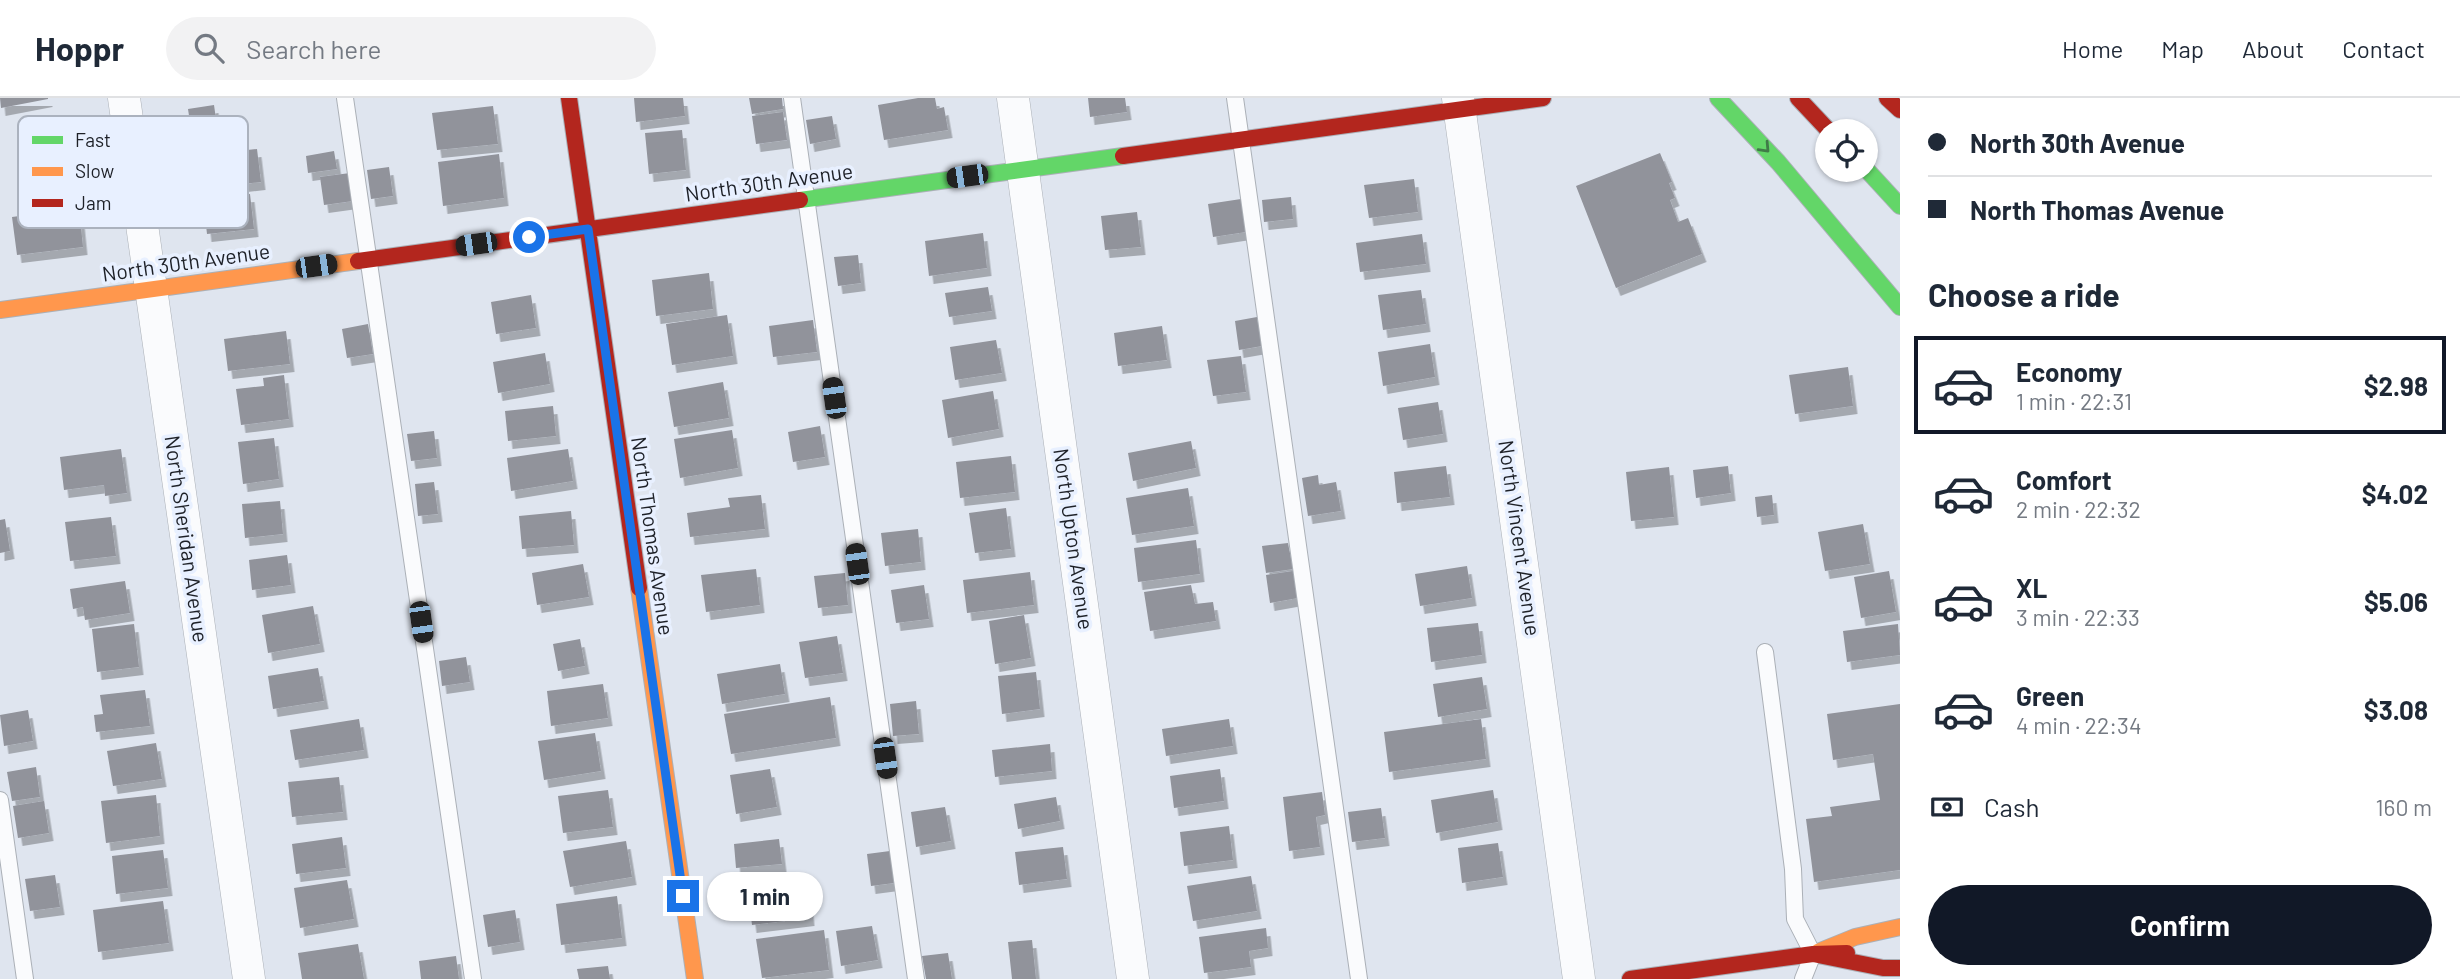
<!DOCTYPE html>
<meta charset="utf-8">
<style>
:root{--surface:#fff;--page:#f2f2f3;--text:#1f2937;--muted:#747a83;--line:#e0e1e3;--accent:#111827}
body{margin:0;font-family:Barlow,sans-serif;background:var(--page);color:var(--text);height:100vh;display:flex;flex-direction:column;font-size:26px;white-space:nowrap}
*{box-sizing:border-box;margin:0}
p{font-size:23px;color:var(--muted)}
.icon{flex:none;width:38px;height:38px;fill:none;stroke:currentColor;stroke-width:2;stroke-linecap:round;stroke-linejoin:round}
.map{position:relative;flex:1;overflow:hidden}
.side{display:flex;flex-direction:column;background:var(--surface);width:560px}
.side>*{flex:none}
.guide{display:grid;align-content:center;height:154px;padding:0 28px;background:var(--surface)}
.buttons{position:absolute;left:1815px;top:21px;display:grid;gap:14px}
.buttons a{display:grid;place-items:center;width:63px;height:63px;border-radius:50%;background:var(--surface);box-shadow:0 2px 5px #0004;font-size:35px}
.end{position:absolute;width:32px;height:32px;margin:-16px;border:9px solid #1a73e8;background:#fff;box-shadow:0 0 0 4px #fff}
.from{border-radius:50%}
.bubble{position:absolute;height:49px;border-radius:24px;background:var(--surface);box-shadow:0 2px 5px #0004;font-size:23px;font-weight:700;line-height:49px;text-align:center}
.car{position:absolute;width:21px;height:42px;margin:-21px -10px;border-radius:9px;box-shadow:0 0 5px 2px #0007;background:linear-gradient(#222 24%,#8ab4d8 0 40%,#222 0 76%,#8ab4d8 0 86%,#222 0)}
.guide b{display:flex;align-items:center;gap:24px;height:66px;font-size:26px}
.guide b+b{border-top:2px solid var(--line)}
.guide i{width:18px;height:18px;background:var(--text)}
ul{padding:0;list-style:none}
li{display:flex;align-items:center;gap:21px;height:98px;margin:0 14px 10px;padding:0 14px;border:4px solid transparent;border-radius:0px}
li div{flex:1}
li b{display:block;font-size:26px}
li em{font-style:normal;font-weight:700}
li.active{border-color:var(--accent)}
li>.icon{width:63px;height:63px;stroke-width:1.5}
h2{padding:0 28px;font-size:32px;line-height:84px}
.pay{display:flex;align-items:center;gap:18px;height:77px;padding:0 28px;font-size:26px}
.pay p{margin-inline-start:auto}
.button{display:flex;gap:14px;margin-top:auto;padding:14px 28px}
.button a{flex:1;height:80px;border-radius:42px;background:var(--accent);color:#fff;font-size:28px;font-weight:700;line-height:80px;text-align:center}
header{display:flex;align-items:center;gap:42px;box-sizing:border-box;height:98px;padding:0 35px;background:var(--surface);border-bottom:2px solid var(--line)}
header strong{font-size:33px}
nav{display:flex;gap:38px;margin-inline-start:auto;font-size:24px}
.search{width:490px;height:63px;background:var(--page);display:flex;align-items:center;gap:18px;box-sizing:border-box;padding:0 24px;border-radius:38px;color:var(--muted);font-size:26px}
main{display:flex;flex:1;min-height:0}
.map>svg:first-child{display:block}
</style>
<header>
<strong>Hoppr</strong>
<div class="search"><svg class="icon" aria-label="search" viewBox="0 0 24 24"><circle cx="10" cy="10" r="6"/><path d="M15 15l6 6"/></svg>Search here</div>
<nav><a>Home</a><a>Map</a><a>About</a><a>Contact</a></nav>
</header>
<main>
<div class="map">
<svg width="1900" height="881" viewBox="0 0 1900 881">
<defs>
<filter id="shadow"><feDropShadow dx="4.5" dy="8" stdDeviation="0" flood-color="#0004"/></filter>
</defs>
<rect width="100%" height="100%" fill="#dfe5ef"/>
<path fill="#91939b" filter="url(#shadow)" d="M0,0H48V1L1,10Z
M634,0H683L685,18L636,24Z
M749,0H782L783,11L752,16Z
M918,0H935L937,11L944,9L948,32L884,42L878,7Z
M1088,0H1125L1127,14L1090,19Z
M214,7L218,35L192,38L188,11Z
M493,8L498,46L437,52L432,15Z
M783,14L787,42L756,46L752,18Z
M832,18L836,41L810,46L806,22Z
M682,32L686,72L649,76L645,35Z
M257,51L261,84L199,91L195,58Z
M334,53L337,71L308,75L306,58Z
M1660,55L1672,84L1669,85L1675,100L1670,102L1678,124L1688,120L1702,156L1616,190L1576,88Z
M499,56L504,100L443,108L438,64Z
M389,69L393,98L371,101L367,72Z
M350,75L353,103L324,107L320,79Z
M1414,81L1418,114L1369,120L1364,87Z
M250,96L254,131L207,136L203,101Z
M1291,99L1293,121L1264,124L1262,102Z
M1241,101L1246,134L1213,139L1208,106Z
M79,110L83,149L17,157L12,119Z
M1137,114L1141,149L1105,152L1101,118Z
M983,135L987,170L929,178L925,143Z
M1422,136L1426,166L1360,174L1356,145Z
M858,157L861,185L838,188L834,159Z
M709,175L713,211L656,218L652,182Z
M988,189L992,213L949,219L945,195Z
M1421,192L1426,226L1383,232L1378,197Z
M531,197L536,230L496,236L491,204Z
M727,217L733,258L672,267L666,226Z
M1257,219L1262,248L1239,252L1235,223Z
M813,222L817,254L773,259L769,228Z
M368,226L373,256L347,260L342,231Z
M1162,228L1167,262L1118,268L1114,235Z
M286,233L290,266L228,273L224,241Z
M996,242L1002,275L955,282L950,249Z
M1430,246L1435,279L1383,288L1378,254Z
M545,255L550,286L498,295L493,264Z
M1241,258L1246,294L1213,298L1207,262Z
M1848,269L1853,308L1795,316L1789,277Z
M284,277L289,321L241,327L236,291L264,288L263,280Z
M723,284L729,320L674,329L668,294Z
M993,293L999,331L948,340L942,302Z
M1438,304L1443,336L1403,342L1398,310Z
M553,308L556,338L508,343L505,313Z
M820,328L825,359L793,364L788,334Z
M732,332L738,370L680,380L674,341Z
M434,333L437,360L411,363L407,336Z
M274,340L279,381L243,386L238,344Z
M1191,343L1196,370L1133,383L1128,355Z
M121,351L127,395L105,398L104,387L64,392L60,359Z
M568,351L573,383L511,393L507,360Z
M1011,358L1015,394L960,400L956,364Z
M1446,368L1450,399L1397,405L1394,374Z
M1728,368L1731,395L1696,400L1693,372Z
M1669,369L1674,419L1631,423L1626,374Z
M1318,377L1319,387L1336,384L1341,413L1308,418L1302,380Z
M434,384L438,416L418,418L415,386Z
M1188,390L1194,428L1132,437L1126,400Z
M761,397L765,431L690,439L687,415L730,409L728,400Z
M1772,397L1774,417L1757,419L1755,399Z
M280,403L283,436L245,440L242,406Z
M1006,410L1011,451L975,455L969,415Z
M571,413L574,447L522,451L519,418Z
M111,419L116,458L70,463L65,424Z
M5,421L10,453L0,455V422Z
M1863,426L1870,466L1825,473L1818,434Z
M918,431L921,464L885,468L881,435Z
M1196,442L1200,476L1138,484L1134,450Z
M1288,445L1293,471L1266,475L1262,448Z
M287,457L291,487L252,492L249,462Z
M583,466L589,499L537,507L532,475Z
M1467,468L1472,500L1420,508L1415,476Z
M756,471L760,507L706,514L701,477Z
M1293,473L1298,500L1270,505L1266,477Z
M1889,473L1896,514L1861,520L1854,479Z
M1030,474L1034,507L967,515L963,482Z
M845,475L848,507L818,510L814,478Z
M125,483L130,515L85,522L83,509L73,511L70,491Z
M924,487L929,521L896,525L891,492Z
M1191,487L1195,506L1213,504L1216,523L1150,533L1144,494Z
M313,508L320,546L268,555L262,517Z
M1024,517L1031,560L995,566L989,523Z
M1478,525L1482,557L1431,564L1427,530Z
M134,526L139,569L97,574L92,531Z
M1898,526L1900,557L1847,564L1843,533Z
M837,538L843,575L805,580L799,544Z
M580,541L585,568L558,573L553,546Z
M466,559L470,584L442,588L439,563Z
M780,566L785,596L722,606L717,576Z
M318,570L324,603L273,611L268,578Z
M1036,574L1040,611L1002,616L998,578Z
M1482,579L1487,611L1438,619L1433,586Z
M603,586L608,620L551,628L547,593Z
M145,592L150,628L96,634L94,617L103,616L100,597Z
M830,599L836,640L731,656L724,616Z
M916,603L919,636L893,638L890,606Z
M1900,606V772L1814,784L1806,721L1832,718L1830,709L1880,702L1873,656L1833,662L1827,616Z
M28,612L33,643L4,648L0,617Z
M359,621L364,652L295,662L290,632Z
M1229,621L1233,648L1166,658L1162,631Z
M1481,621L1486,661L1389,674L1384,634Z
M595,635L601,673L544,682L538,643Z
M156,645L162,681L113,688L107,653Z
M1050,646L1052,673L995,679L992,652Z
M36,669L40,699L12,703L7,674Z
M770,671L777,709L736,716L730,677Z
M1220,671L1224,703L1174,710L1170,678Z
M339,679L343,714L292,719L288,684Z
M608,692L613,729L563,735L558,698Z
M1493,692L1498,724L1436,735L1431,702Z
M1322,694L1325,717L1316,719L1320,749L1289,753L1283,699Z
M156,697L160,738L106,745L101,703Z
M1056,699L1060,723L1018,731L1014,706Z
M44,703L49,735L18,740L13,708Z
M945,709L951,743L916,749L911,714Z
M1381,710L1385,740L1352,744L1348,714Z
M1229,728L1233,762L1184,768L1180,734Z
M342,739L346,770L296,776L292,746Z
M779,741L782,766L736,770L734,746Z
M626,743L632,779L570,789L563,753Z
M1498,745L1503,779L1462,785L1458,750Z
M1063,749L1067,781L1019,787L1015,754Z
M163,752L168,790L116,796L112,758Z
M890,753L894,785L871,788L867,756Z
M55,777L60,809L30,813L25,781Z
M1251,778L1257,813L1193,823L1187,788Z
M347,782L354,821L300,830L294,790Z
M807,788L810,820L752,827L748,795Z
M617,798L622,840L561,847L556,806Z
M163,803L169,845L98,854L93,812Z
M515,812L520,844L488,849L483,817Z
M872,828L878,862L841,868L836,833Z
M1266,830L1268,850L1249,853L1251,869L1204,875L1199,839Z
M824,832L829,872L762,880L756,841Z
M1032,842L1036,881H1012L1008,844Z
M358,846L364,881H302L298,855Z
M948,855L952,881H926L922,858Z
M456,858L459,881H421L419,863Z
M608,868L610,881H579L577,871Z"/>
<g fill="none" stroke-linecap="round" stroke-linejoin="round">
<defs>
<path id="lane" d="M345,0L473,881
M792,0L916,881
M1235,0L1359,881
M1765,554L1793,771L1795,821L1813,856L1803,881
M0,702L25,881"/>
<path id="street" d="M124,0L249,881
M1013,0L1133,881
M1458,0L1579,881"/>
<path id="fast" d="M1718,0L1778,64L1900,209
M1866,71L1900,108
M800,102L1123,58"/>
<path id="slow" d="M0,212L358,163
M639,490L695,881
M1818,854L1855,839L1900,829"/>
<path id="jam" d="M569,0L639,490
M1798,0L1829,33
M1887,0L1900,12
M1123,58L1543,0
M358,163L800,102
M1813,856L1883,870H1900
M1630,881L1813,856L1847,855"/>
</defs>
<use href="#lane" stroke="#abb0b7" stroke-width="18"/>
<use href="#street" stroke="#abb0b7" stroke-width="33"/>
<use href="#fast" stroke="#abb0b7" stroke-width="18"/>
<use href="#slow" stroke="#abb0b7" stroke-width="18"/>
<use href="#jam" stroke="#abb0b7" stroke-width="18"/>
<use href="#lane" stroke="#fafbfd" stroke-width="16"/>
<use href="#street" stroke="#fafbfd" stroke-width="32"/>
<use href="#fast" stroke="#63d668" stroke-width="16"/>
<use href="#slow" stroke="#ff974d" stroke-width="16"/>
<use href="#jam" stroke="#b3261e" stroke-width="16"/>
</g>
<defs><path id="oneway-chevron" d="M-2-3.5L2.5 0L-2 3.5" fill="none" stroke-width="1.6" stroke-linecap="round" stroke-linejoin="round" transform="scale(1.75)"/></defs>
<use stroke="#407b48" href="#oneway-chevron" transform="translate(1765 50) rotate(47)"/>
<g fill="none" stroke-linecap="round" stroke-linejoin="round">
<path stroke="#1a73e8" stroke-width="9" d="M529,139L588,131L683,798"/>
</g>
<g text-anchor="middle" stroke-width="7" stroke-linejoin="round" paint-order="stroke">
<g font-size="21" fill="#1d2027" stroke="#e8f0ff">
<text transform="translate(769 85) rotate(-8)" y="7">North 30th Avenue</text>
<text transform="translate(186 165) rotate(-8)" y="7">North 30th Avenue</text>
<text transform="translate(652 438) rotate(82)" y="7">North Thomas Avenue</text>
<text transform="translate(1519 440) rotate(82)" y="7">North Vincent Avenue</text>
<text transform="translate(186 441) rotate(82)" y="7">North Sheridan Avenue</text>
<text transform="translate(1073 441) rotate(82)" y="7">North Upton Avenue</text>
</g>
</g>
<rect x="18" y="18" width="230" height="112" rx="10" fill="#e8f0ff" stroke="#abb2be" stroke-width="2"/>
<rect x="32" y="38" width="31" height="8" fill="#63d668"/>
<rect x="32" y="69" width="31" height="9" fill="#ff974d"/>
<rect x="32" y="101" width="31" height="8" fill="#b3261e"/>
<g font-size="19" fill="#1d2027">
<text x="75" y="49">Fast</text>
<text x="75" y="80">Slow</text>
<text x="75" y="112">Jam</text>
</g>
</svg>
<div class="buttons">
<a><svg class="icon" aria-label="locate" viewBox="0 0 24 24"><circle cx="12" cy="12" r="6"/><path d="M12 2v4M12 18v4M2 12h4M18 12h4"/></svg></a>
</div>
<i class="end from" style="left:529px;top:139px"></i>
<i class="end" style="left:683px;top:798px"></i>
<div class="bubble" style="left:707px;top:774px;width:116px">1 min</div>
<i class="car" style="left:967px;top:78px;rotate:262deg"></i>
<i class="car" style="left:476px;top:146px;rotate:262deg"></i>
<i class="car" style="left:316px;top:168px;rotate:82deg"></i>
<i class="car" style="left:834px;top:300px;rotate:352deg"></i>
<i class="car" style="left:857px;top:466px;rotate:352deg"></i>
<i class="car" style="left:421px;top:524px;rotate:172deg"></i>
<i class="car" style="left:885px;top:660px;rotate:172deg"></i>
</div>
<section class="side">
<div class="guide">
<b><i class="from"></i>North 30th Avenue</b>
<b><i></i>North Thomas Avenue</b>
</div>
<h2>Choose a ride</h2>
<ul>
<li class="active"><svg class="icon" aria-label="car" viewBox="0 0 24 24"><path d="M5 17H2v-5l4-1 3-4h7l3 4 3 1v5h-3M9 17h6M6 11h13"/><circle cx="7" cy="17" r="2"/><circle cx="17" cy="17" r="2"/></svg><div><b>Economy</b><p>1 min · 22:31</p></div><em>$2.98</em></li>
<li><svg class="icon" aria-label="car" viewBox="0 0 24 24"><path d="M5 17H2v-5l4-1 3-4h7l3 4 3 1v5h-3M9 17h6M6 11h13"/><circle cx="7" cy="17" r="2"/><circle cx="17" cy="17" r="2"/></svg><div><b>Comfort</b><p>2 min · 22:32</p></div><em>$4.02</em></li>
<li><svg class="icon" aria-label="car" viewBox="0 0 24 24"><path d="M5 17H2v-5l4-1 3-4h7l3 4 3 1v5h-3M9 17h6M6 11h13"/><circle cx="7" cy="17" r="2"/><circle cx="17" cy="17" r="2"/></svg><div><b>XL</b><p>3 min · 22:33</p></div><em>$5.06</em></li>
<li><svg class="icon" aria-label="car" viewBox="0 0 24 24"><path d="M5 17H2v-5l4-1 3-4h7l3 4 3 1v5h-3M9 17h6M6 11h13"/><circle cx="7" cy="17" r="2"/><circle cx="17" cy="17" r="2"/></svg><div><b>Green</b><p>4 min · 22:34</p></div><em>$3.08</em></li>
</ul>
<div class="pay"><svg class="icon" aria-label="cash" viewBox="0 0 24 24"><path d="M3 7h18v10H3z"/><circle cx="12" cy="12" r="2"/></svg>Cash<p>160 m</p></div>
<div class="button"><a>Confirm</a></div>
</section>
</main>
